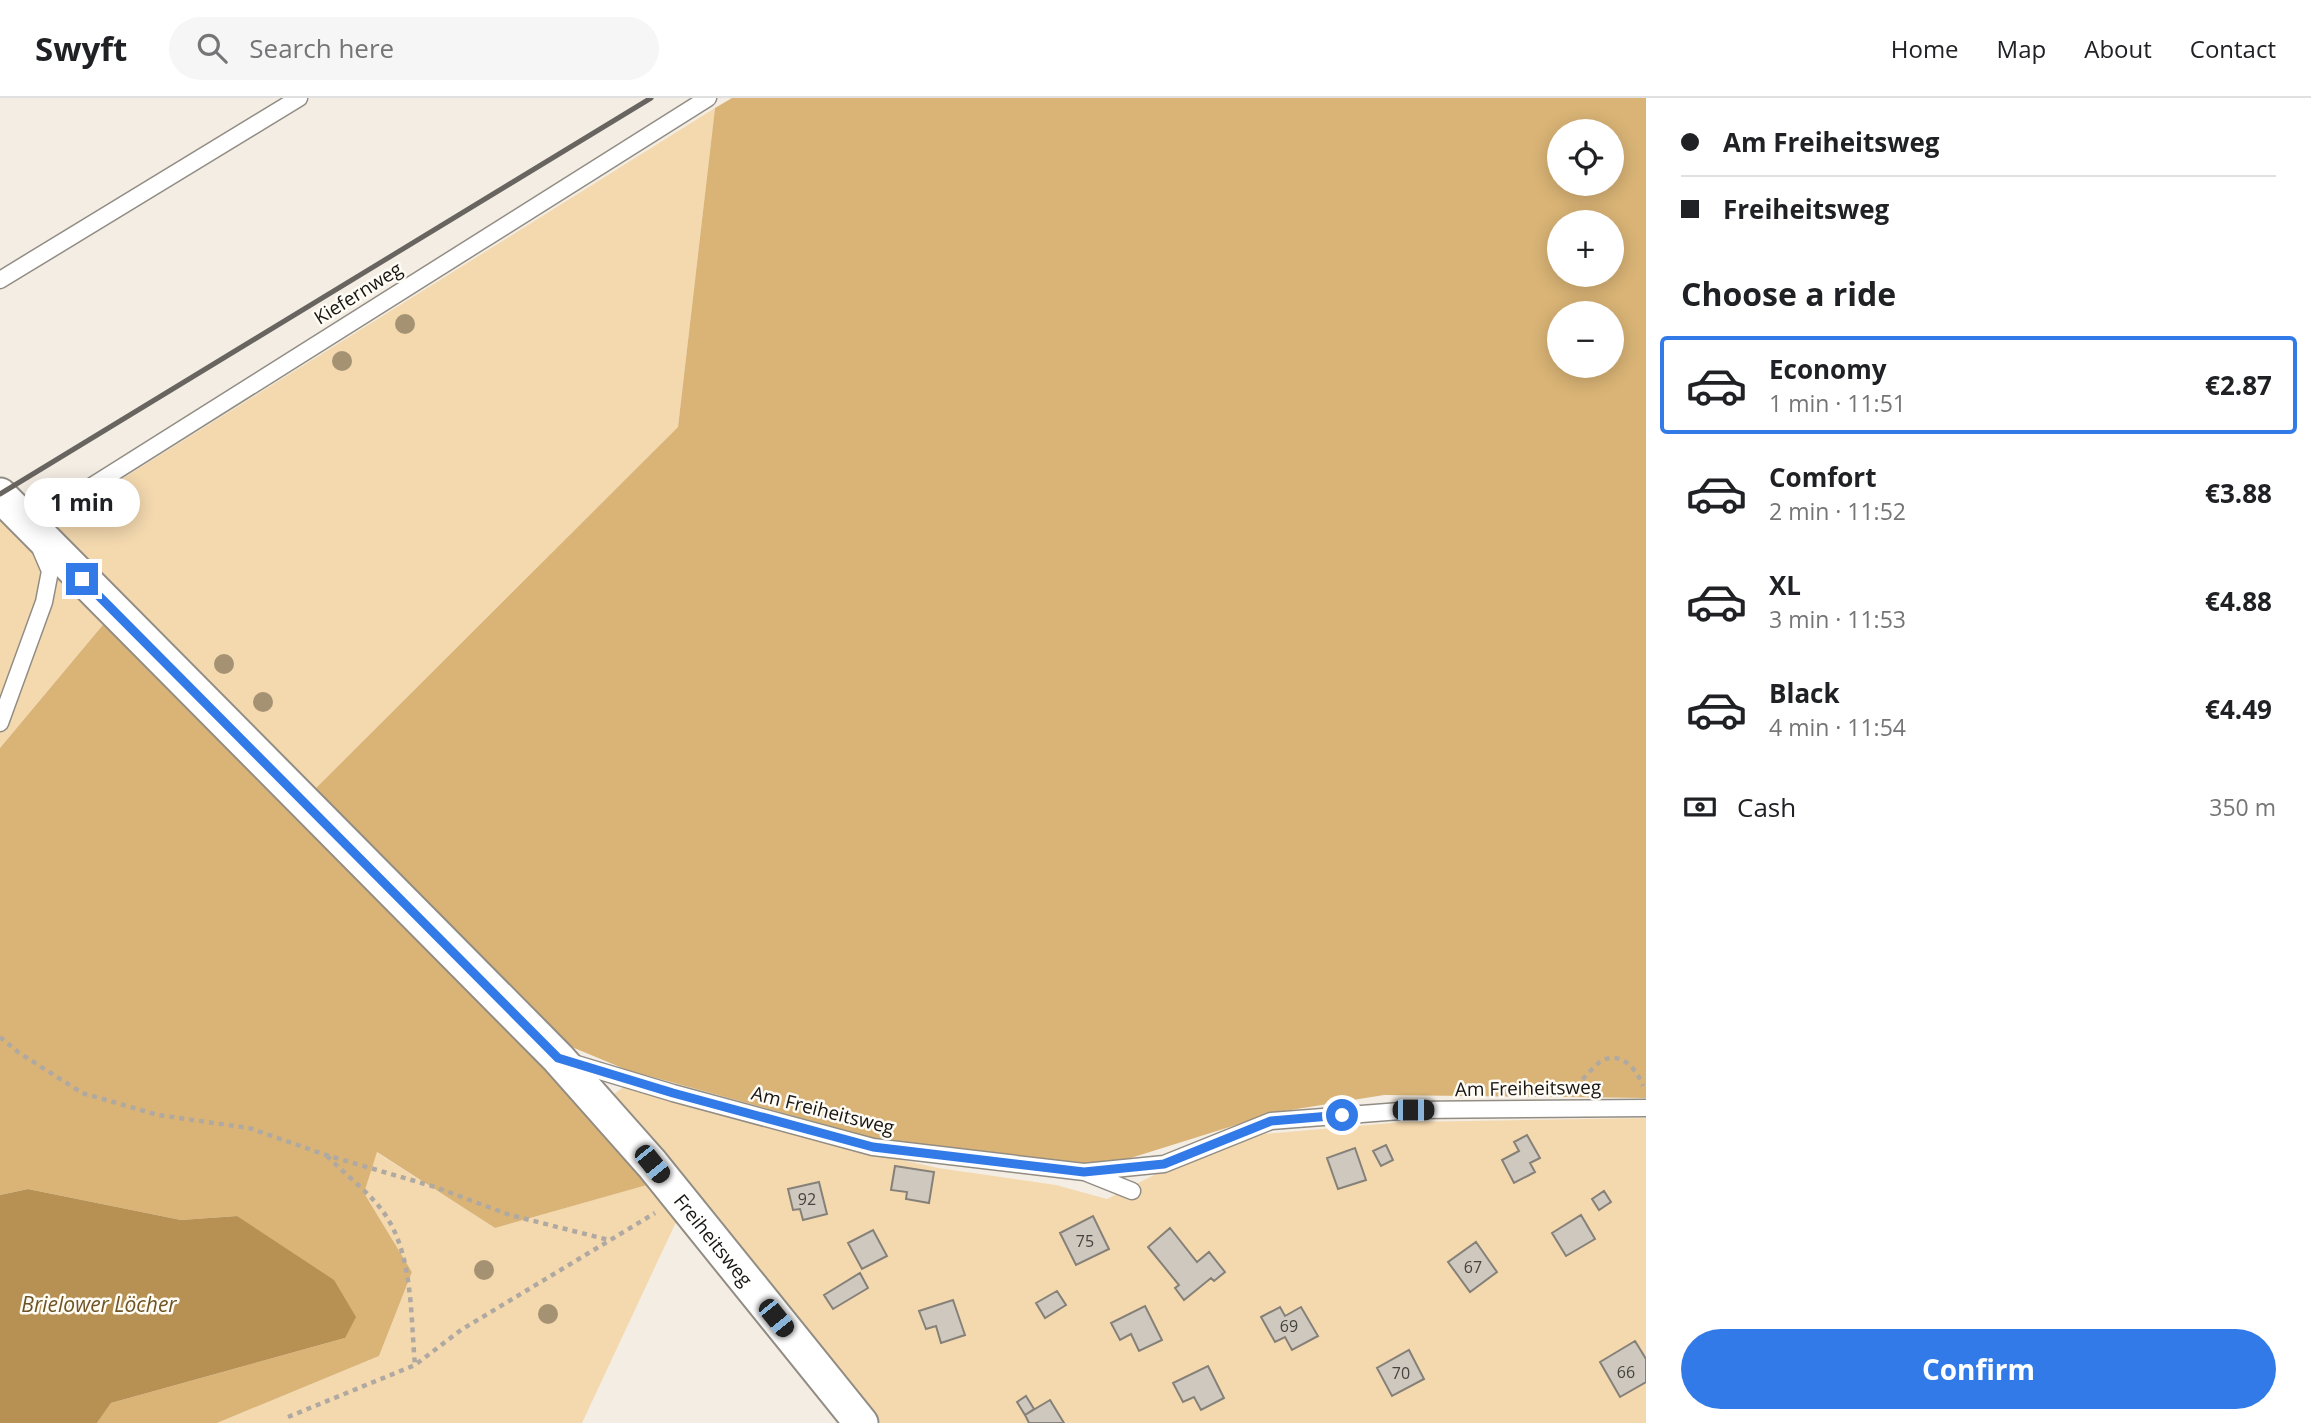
<!DOCTYPE html>
<meta charset="utf-8">
<style>
:root{--surface:#fff;--page:#f6f6f6;--text:#202124;--muted:#757577;--line:#e0e0e0;--accent:#327ae7}
body{margin:0;font-family:"Open Sans",sans-serif;background:var(--page);color:var(--text);height:100vh;display:flex;flex-direction:column;font-size:26px;white-space:nowrap}
*{box-sizing:border-box;margin:0}
p{font-size:23px;color:var(--muted)}
.icon{flex:none;width:38px;height:38px;fill:none;stroke:currentColor;stroke-width:2;stroke-linecap:round;stroke-linejoin:round}
.map{position:relative;flex:1;overflow:hidden}
.details{display:flex;flex-direction:column;background:var(--surface);width:665px}
.details>*{flex:none}
.top-card{display:grid;align-content:center;height:154px;padding:0 35px;background:var(--surface)}
.tools{position:absolute;left:1547px;top:21px;display:grid;gap:14px}
.tools a{display:grid;place-items:center;width:77px;height:77px;border-radius:50%;background:var(--surface);box-shadow:0 4px 18px #0003;font-size:35px}
.end{position:absolute;width:32px;height:32px;margin:-16px;border:9px solid #327ae7;background:#fff;box-shadow:0 0 0 4px #fff}
.from{border-radius:50%}
.bubble{position:absolute;height:49px;border-radius:24px;background:var(--surface);box-shadow:0 4px 18px #0003;font-size:23px;font-weight:700;line-height:49px;text-align:center}
.car{position:absolute;width:21px;height:42px;margin:-21px -10px;border-radius:9px;box-shadow:0 0 5px 2px #0007;background:linear-gradient(#222 24%,#8ab4d8 0 40%,#222 0 76%,#8ab4d8 0 86%,#222 0)}
.top-card b{display:flex;align-items:center;gap:24px;height:66px;font-size:26px}
.top-card b+b{border-top:2px solid var(--line)}
.top-card i{width:18px;height:18px;background:var(--text)}
ul{padding:0;list-style:none}
li{display:flex;align-items:center;gap:21px;height:98px;margin:0 14px 10px;padding:0 21px;border:4px solid transparent;border-radius:7px}
li div{flex:1}
li b{display:block;font-size:26px}
li em{font-style:normal;font-weight:700}
li.selected{border-color:var(--accent)}
li>.icon{width:63px;height:63px;stroke-width:1.5}
h2{padding:0 35px;font-size:32px;line-height:84px}
.pay{display:flex;align-items:center;gap:18px;height:77px;padding:0 35px;font-size:26px}
.pay p{margin-inline-start:auto}
.cta{display:flex;gap:14px;margin-top:auto;padding:14px 35px}
.cta a{flex:1;height:80px;border-radius:42px;background:var(--accent);color:#fff;font-size:28px;font-weight:700;line-height:80px;text-align:center}
header{display:flex;align-items:center;gap:42px;box-sizing:border-box;height:98px;padding:0 35px;background:var(--surface);border-bottom:2px solid var(--line)}
header strong{font-size:33px}
nav{display:flex;gap:38px;margin-inline-start:auto;font-size:24px}
.search{width:490px;height:63px;background:var(--page);display:flex;align-items:center;gap:18px;box-sizing:border-box;padding:0 24px;border-radius:38px;color:var(--muted);font-size:26px}
main{display:flex;flex:1;min-height:0}
.map>svg:first-child{display:block}
</style>
<header>
<strong>Swyft</strong>
<div class="search"><svg class="icon" aria-label="search" viewBox="0 0 24 24"><circle cx="10" cy="10" r="6"/><path d="M15 15l6 6"/></svg>Search here</div>
<nav><a>Home</a><a>Map</a><a>About</a><a>Contact</a></nav>
</header>
<main>
<div class="map">
<svg width="1646" height="1325" viewBox="0 0 1646 1325">
<rect width="100%" height="100%" fill="#f4ede4"/>
<path fill="#f4d9af" d="M715,10L678,329L314,692L58,434L61,419Z
M0,411L107,522L0,650Z
M625,988L646,990L816,1043L938,1070L1056,1087L1107,1101L1154,1077L1264,1036L1403,1024L1646,1020V1325H880L614,996Z
M376,1054L495,1130L647,1087L677,1122L582,1325H217L379,1258L412,1174L364,1095Z"/>
<path fill="#dab476" fill-rule="evenodd" d="M732,0H1646V1000L1384,997L1278,1014L1121,1063L1048,1067L892,1045L627,972L555,942L314,692L678,329L715,10ZM1559,33H1612V86H1559ZM1559,124H1612V177H1559ZM1559,215H1612V268H1559Z
M107,522L501,922L647,1087L495,1130L377,1054L364,1095L412,1174L379,1258L217,1325H97L111,1305L345,1240L237,1118L181,1122L28,1091L0,1097V650Z"/>
<path fill="#b69153" d="M28,1091L181,1122L237,1118L334,1182L356,1219L345,1240L111,1305L97,1325H0V1097Z"/>
<path fill="#cec8bf" stroke="#868178" stroke-width="2" d="M1527,1037L1540,1060L1530,1065L1535,1074L1514,1085L1502,1062L1519,1053L1514,1044Z
M1386,1047L1393,1062L1381,1068L1373,1053Z
M1355,1050L1366,1082L1338,1091L1327,1060Z
M895,1068L934,1074L929,1105L906,1101L907,1094L891,1092Z
M819,1084L827,1116L803,1122L800,1111L793,1112L788,1091Z
M1604,1093L1611,1104L1599,1112L1592,1101Z
M1581,1117L1595,1141L1566,1158L1552,1135Z
M1093,1118L1109,1151L1076,1167L1060,1135Z
M1170,1130L1197,1164L1209,1154L1225,1174L1214,1183L1211,1180L1184,1202L1175,1190L1179,1187L1148,1149Z
M873,1132L887,1158L862,1171L848,1145Z
M1476,1144L1497,1174L1470,1194L1448,1164Z
M860,1175L868,1190L833,1211L824,1197Z
M1057,1193L1066,1207L1045,1220L1036,1205Z
M953,1202L965,1237L941,1245L936,1228L926,1231L919,1213Z
M1145,1208L1162,1242L1139,1253L1131,1236L1120,1242L1111,1225Z
M1280,1209L1285,1218L1301,1209L1318,1238L1292,1252L1285,1239L1275,1244L1261,1219Z
M1635,1243L1646,1261V1284L1620,1299L1600,1264Z
M1409,1252L1424,1281L1392,1298L1377,1270Z
M1208,1268L1224,1300L1201,1312L1194,1299L1183,1304L1173,1285Z
M1026,1298L1034,1311L1025,1317L1017,1304Z
M1050,1302L1064,1325H1029L1025,1317Z"/>
<g fill="none" stroke-linecap="round" stroke-linejoin="round">
<defs>
<path id="service" d="M0,182L299,0
M32,431L30,427L708,0
M0,625L44,504L50,473L41,452
M570,964L673,995L873,1049L1084,1074L1164,1066L1271,1023L1413,1012L1646,1010
M1087,1075L1132,1093"/>
<g id="minor">
<path id="s1" d="M0,397L558,960L652,1066L861,1325"/>
</g>
</defs>
<use href="#service" stroke="#928d84" stroke-width="19"/>
<use href="#minor" stroke="#928d84" stroke-width="37"/>
<path stroke="#afa9a2" stroke-width="4.5" stroke-dasharray="5 5" stroke-linecap="butt" d="M0,939L18,954L82,995L158,1017L249,1030L326,1057L435,1089L510,1117L609,1142
M1575,988C1584,981 1592,970 1600,964C1620,951 1637,971 1643,988
M327,1058C343,1074 362,1089 377,1106C414,1148 410,1214 415,1267
M288,1319L415,1267L461,1232L655,1115"/>
<use href="#service" stroke="#fff" stroke-width="16"/>
<use href="#minor" stroke="#fff" stroke-width="33"/>
<path stroke="#68645f" stroke-width="5" d="M0,396L651,0"/>
</g>
<g fill="#a49273">
<circle cx="405" cy="226" r="10"/>
<circle cx="342" cy="263" r="10"/>
<circle cx="224" cy="566" r="10"/>
<circle cx="263" cy="604" r="10"/>
<circle cx="484" cy="1172" r="10"/>
<circle cx="548" cy="1216" r="10"/>
</g>
<g fill="none" stroke-linecap="round" stroke-linejoin="round">
<path stroke="#327ae7" stroke-width="9" d="M82,481L558,960L673,995L873,1049L1084,1074L1164,1066L1271,1023L1342,1017"/>
</g>
<g text-anchor="middle" stroke-width="5" stroke-linejoin="round" paint-order="stroke">
<g font-size="16" fill="#46423e">
<text x="807" y="1107">92</text>
<text x="1085" y="1149">75</text>
<text x="1473" y="1175">67</text>
<text x="1289" y="1234">69</text>
<text x="1626" y="1280">66</text>
<text x="1401" y="1281">70</text>
</g>
<g font-size="19" fill="#181613" stroke="#fffbf5">
<text transform="translate(358 195) rotate(-32)" y="7">Kiefernweg</text>
<text transform="translate(1528 990) rotate(-1)" y="7">Am Freiheitsweg</text>
<text transform="translate(823 1012) rotate(14)" y="7">Am Freiheitsweg</text>
<text dy="7" stroke="none"><textPath href="#s1" startOffset="1032">Freiheitsweg</textPath></text>
</g>
<g font-size="21" font-style="italic" fill="#6e5324" stroke="#fffbf5">
<text x="99" y="1214">Brielower Löcher</text>
</g>
</g>
</svg>
<div class="tools">
<a><svg class="icon" aria-label="locate" viewBox="0 0 24 24"><circle cx="12" cy="12" r="6"/><path d="M12 2v4M12 18v4M2 12h4M18 12h4"/></svg></a>
<a>+</a>
<a>−</a>
</div>
<i class="end from" style="left:1342px;top:1017px"></i>
<i class="end" style="left:82px;top:481px"></i>
<div class="bubble" style="left:24px;top:380px;width:116px">1 min</div>
<i class="car" style="left:1413px;top:1012px;rotate:90deg"></i>
<i class="car" style="left:652px;top:1066px;rotate:141deg"></i>
<i class="car" style="left:776px;top:1220px;rotate:141deg"></i>
</div>
<section class="details">
<div class="top-card">
<b><i class="from"></i>Am Freiheitsweg</b>
<b><i></i>Freiheitsweg</b>
</div>
<h2>Choose a ride</h2>
<ul>
<li class="selected"><svg class="icon" aria-label="car" viewBox="0 0 24 24"><path d="M5 17H2v-5l4-1 3-4h7l3 4 3 1v5h-3M9 17h6M6 11h13"/><circle cx="7" cy="17" r="2"/><circle cx="17" cy="17" r="2"/></svg><div><b>Economy</b><p>1 min · 11:51</p></div><em>€2.87</em></li>
<li><svg class="icon" aria-label="car" viewBox="0 0 24 24"><path d="M5 17H2v-5l4-1 3-4h7l3 4 3 1v5h-3M9 17h6M6 11h13"/><circle cx="7" cy="17" r="2"/><circle cx="17" cy="17" r="2"/></svg><div><b>Comfort</b><p>2 min · 11:52</p></div><em>€3.88</em></li>
<li><svg class="icon" aria-label="car" viewBox="0 0 24 24"><path d="M5 17H2v-5l4-1 3-4h7l3 4 3 1v5h-3M9 17h6M6 11h13"/><circle cx="7" cy="17" r="2"/><circle cx="17" cy="17" r="2"/></svg><div><b>XL</b><p>3 min · 11:53</p></div><em>€4.88</em></li>
<li><svg class="icon" aria-label="car" viewBox="0 0 24 24"><path d="M5 17H2v-5l4-1 3-4h7l3 4 3 1v5h-3M9 17h6M6 11h13"/><circle cx="7" cy="17" r="2"/><circle cx="17" cy="17" r="2"/></svg><div><b>Black</b><p>4 min · 11:54</p></div><em>€4.49</em></li>
</ul>
<div class="pay"><svg class="icon" aria-label="cash" viewBox="0 0 24 24"><path d="M3 7h18v10H3z"/><circle cx="12" cy="12" r="2"/></svg>Cash<p>350 m</p></div>
<div class="cta"><a>Confirm</a></div>
</section>
</main>
